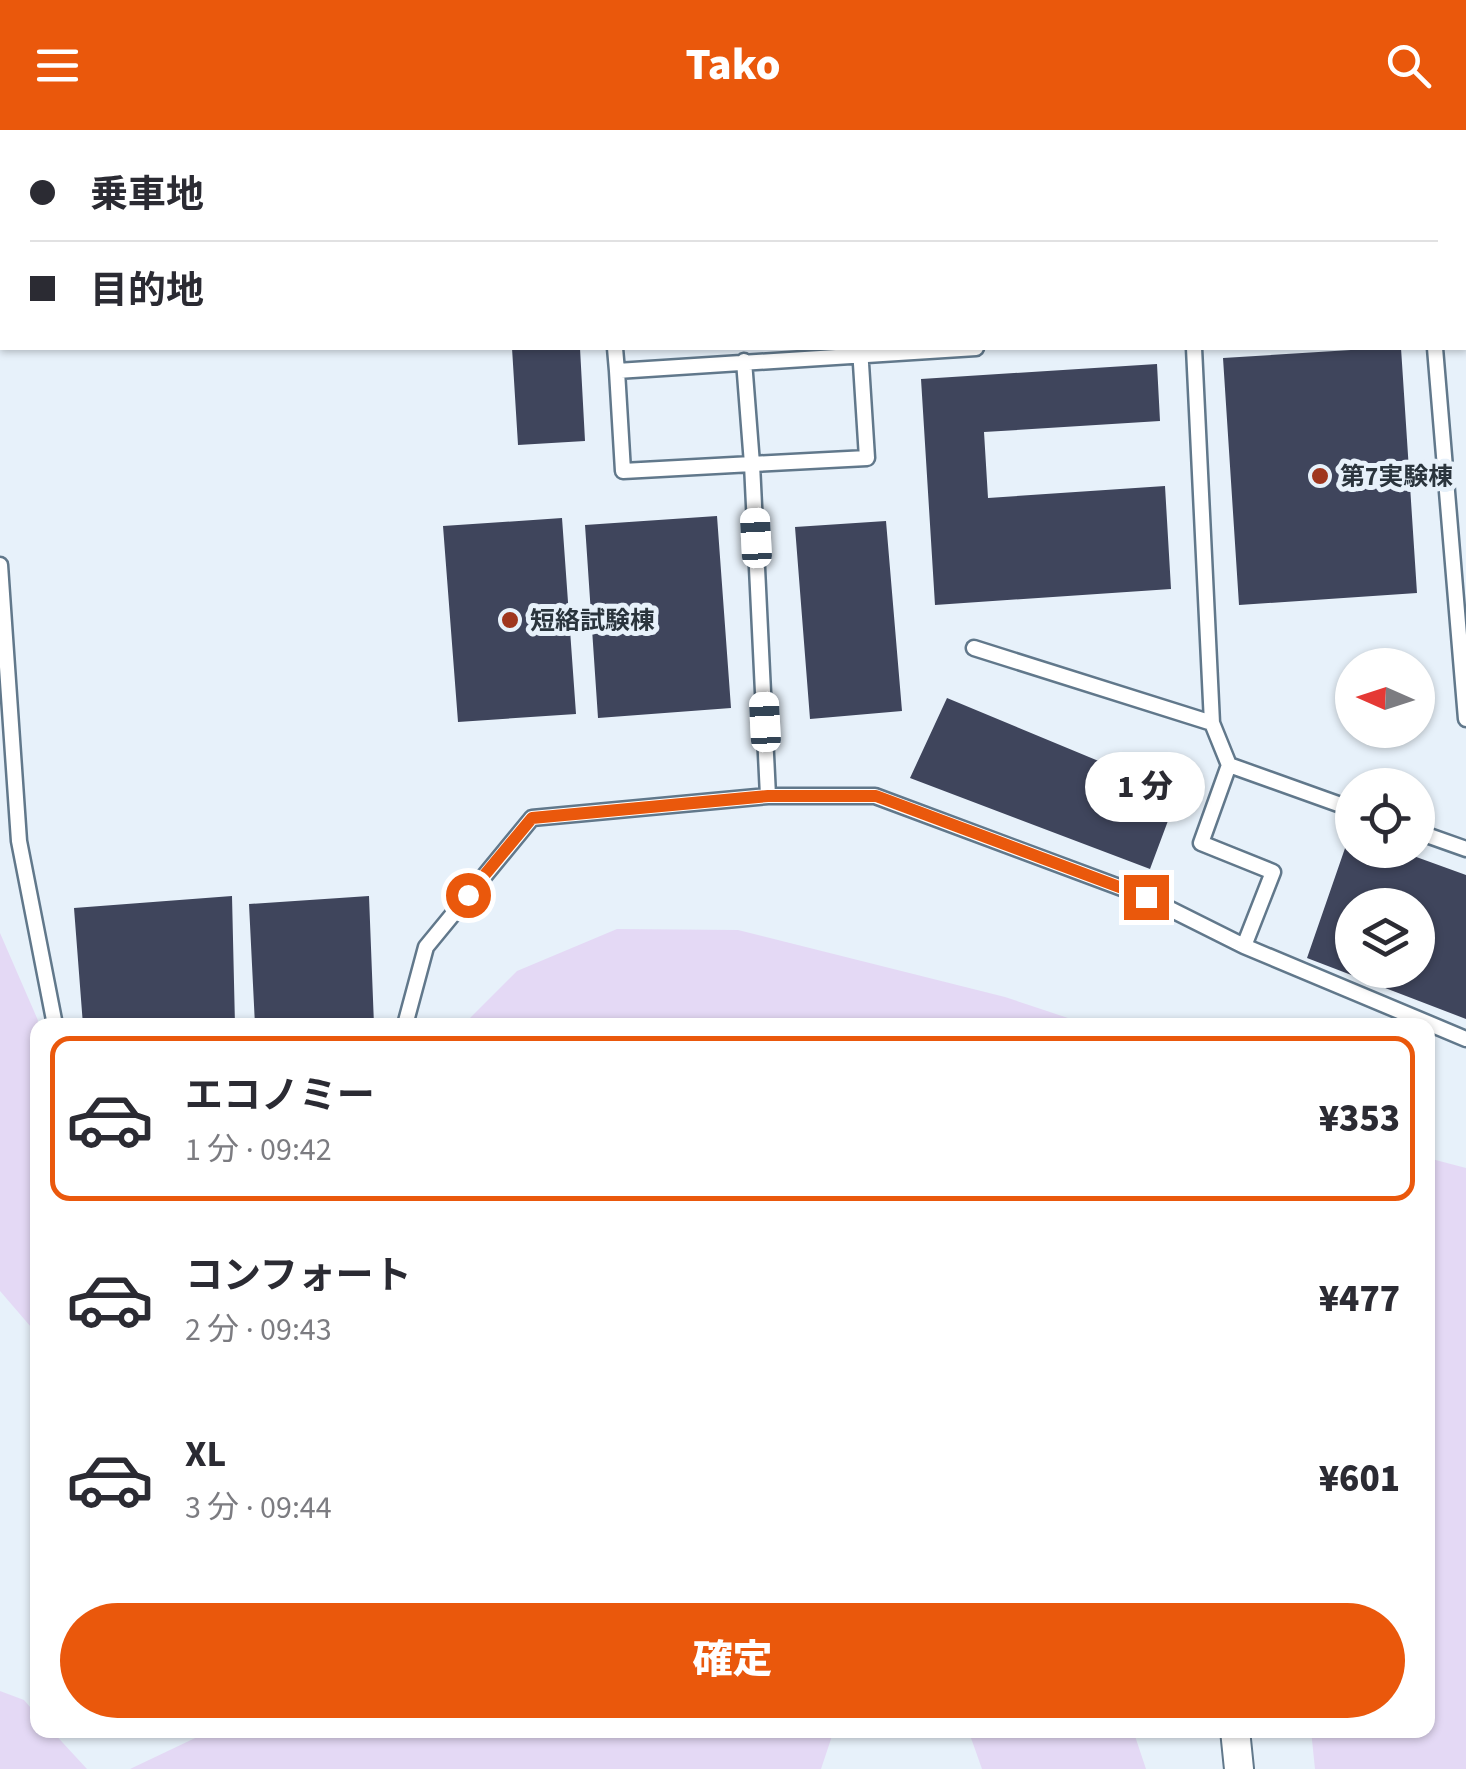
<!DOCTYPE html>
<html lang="ja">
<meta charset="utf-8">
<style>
:root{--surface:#fff;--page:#f7f7f7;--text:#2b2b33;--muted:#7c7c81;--line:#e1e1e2;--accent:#ea580c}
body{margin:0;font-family:"Source Sans 3","Noto Sans JP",sans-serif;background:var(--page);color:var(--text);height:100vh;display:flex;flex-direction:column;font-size:38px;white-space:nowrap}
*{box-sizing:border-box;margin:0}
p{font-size:32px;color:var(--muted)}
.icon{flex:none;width:55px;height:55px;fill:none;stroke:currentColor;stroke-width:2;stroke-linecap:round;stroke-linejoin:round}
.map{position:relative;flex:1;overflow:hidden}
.drawer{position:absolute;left:30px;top:888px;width:1405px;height:720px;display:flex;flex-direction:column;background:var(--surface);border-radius:20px;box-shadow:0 2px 8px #0004}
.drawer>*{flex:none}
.hud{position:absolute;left:0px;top:0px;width:1468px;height:220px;box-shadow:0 2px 8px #0004;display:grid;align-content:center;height:220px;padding:0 30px;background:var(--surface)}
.needle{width:65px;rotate:273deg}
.fabs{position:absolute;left:1335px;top:518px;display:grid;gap:20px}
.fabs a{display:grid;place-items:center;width:100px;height:100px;border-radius:50%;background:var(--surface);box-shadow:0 2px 8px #0004;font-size:50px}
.end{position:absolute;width:45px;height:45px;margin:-22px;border:12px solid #ea580c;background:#fff;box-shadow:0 0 0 5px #fff}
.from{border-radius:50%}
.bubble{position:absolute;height:70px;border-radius:35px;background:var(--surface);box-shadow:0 2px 8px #0004;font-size:32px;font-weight:800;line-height:70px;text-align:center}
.car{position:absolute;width:30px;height:60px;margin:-30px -15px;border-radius:12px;box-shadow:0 0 8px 2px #0007;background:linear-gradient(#fff 24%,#345 0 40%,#fff 0 76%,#345 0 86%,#fff 0)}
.hud b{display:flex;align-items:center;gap:35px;height:95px;font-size:38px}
.hud b+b{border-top:2px solid var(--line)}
.hud i{width:25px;height:25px;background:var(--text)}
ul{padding:18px 0 0;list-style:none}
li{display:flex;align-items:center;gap:30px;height:165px;margin:0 20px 15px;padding:0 10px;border:5px solid transparent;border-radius:20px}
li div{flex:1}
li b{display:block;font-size:38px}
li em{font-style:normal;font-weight:800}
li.active{border-color:var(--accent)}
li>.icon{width:90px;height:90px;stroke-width:1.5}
.primary-button{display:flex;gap:20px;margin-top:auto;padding:20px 30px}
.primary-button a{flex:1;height:115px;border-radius:60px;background:var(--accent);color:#fff;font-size:40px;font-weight:800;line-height:115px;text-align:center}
header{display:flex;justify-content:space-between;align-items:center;height:130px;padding:0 30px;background:var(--accent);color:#fff;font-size:45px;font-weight:800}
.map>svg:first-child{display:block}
</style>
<header><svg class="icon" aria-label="menu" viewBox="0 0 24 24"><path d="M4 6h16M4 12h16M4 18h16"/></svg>Tako<svg class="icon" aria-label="search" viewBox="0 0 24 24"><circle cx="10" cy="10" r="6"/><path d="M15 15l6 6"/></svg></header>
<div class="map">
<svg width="1466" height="1639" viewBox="0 0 1466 1639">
<rect width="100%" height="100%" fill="#e7f1fa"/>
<path fill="#e4d9f5" d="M617,799L738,800L1005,867L1089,895H463L517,841Z
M0,803L40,895H38L37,1204L0,1161Z
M1428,1028L1466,1038V1639H1315L1311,1600H1428Z
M0,1561L24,1570L37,1585L38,1600H51L87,1639H0Z
M212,1600H834L821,1639H130Z
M965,1600H1133L1146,1639H982L971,1608Z"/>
<path fill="#3f455c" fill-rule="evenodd" d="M512,218H580L585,311L518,315Z
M1383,218H1401L1417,463L1239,475L1223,228Z
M1157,234L1160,291L984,302L988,368L1165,356L1171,459L935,475L921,249Z
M717,386L731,578L598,588L585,395Z
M562,388L576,584L458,592L443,396Z
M886,391L902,581L810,589L795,397Z
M947,568L1178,664L1150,739L910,648Z
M1352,698V720H1397L1466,745V889L1307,828ZM1352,775H1418V840H1352Z
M232,766L235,895H83L74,778Z
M369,766L374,895H255L249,774Z"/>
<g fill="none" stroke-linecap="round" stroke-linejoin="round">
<defs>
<path id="service" d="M603,0V2
M846,0V2
M1465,185H1466
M615,218L617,241
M1194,218L1212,593L1229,635L1201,713L1273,742L1244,816L1466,909
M1435,218L1466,589
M744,231L752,334L623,341L617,241L976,218
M0,435L19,711L55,895
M974,518L1212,593
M1229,635L1352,679
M768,666H875L1146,767L1244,816
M1418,702L1466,719
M405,895L426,817L532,688L768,666L752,334L867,328L860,218"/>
<path id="minor" d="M1235,1600L1239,1639"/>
</defs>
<use href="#service" stroke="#61788b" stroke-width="19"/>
<use href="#minor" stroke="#61788b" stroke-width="32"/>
<use href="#service" stroke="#fff" stroke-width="14"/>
<use href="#minor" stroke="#fff" stroke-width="28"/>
</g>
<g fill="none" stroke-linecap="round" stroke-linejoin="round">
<path stroke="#ea580c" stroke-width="12" d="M468,765L532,688L768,666H876L1146,767"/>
</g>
<g fill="#9f361e" stroke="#e7f1fa" stroke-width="4">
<circle cx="1320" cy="346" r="10"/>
<circle cx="510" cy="490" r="10"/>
</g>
<g text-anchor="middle" stroke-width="10" stroke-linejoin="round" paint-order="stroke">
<g font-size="25" font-weight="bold" fill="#2a343c" stroke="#e7f1fa" text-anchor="start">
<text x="1340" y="355">第7実験棟</text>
<text x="530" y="499">短絡試験棟</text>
</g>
</g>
</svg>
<div class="fabs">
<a><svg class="needle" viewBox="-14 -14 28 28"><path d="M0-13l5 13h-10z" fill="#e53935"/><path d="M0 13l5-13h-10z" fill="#7c7c81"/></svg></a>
<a><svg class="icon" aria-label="locate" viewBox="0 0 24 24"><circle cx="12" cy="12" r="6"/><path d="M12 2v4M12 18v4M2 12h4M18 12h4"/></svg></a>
<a><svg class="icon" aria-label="layers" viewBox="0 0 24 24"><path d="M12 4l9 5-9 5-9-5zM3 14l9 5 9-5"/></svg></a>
</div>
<i class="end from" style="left:468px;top:765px"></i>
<i class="end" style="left:1146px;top:767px"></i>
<div class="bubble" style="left:1085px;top:622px;width:120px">1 分</div>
<i class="car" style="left:756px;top:408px;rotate:357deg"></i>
<i class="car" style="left:765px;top:592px;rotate:357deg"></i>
<div class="hud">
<b><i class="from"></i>乗車地</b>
<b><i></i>目的地</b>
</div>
<section class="drawer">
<ul>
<li class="active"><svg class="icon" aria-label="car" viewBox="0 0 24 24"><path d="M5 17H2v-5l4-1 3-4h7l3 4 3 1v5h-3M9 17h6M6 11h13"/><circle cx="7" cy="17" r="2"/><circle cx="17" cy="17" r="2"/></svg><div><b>エコノミー</b><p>1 分 · 09:42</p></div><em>¥353</em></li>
<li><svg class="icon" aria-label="car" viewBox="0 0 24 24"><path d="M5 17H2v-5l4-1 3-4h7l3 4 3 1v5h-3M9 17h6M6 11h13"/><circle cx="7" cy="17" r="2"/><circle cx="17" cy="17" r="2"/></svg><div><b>コンフォート</b><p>2 分 · 09:43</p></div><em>¥477</em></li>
<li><svg class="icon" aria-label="car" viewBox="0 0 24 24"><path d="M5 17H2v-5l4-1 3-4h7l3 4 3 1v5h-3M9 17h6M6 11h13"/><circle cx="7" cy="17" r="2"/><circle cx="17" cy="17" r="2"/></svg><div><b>XL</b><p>3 分 · 09:44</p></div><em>¥601</em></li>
</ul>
<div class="primary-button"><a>確定</a></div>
</section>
</div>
